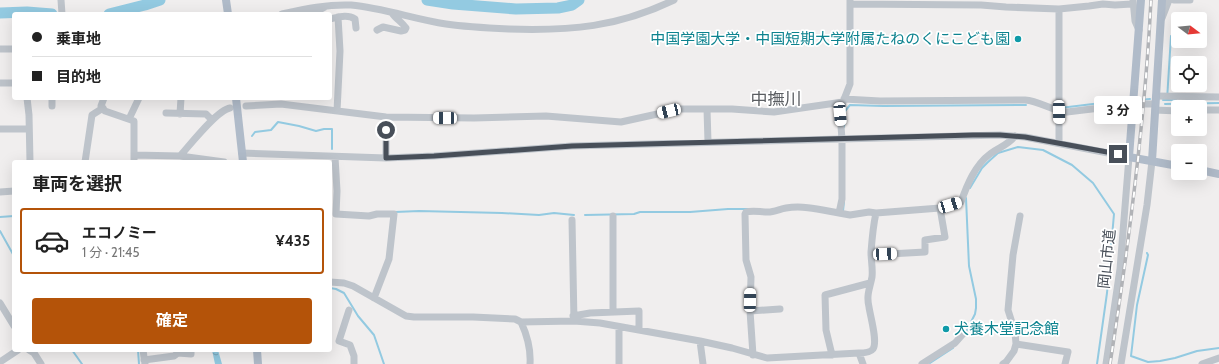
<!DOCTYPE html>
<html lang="ja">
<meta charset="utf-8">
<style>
:root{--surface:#fff;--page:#f6f6f6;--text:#222;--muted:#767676;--line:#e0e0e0;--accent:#b45309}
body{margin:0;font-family:Cabin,"Noto Sans JP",sans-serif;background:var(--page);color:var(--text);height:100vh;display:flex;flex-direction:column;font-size:15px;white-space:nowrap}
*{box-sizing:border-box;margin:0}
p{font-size:13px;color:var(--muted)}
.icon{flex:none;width:22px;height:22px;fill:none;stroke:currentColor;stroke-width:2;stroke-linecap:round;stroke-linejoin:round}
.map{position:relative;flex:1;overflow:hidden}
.details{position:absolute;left:12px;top:160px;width:320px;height:192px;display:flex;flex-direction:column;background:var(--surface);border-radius:4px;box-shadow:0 4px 16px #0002}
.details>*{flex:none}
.top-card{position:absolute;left:12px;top:12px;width:320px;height:88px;border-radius:4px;box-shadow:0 4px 16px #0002;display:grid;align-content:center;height:88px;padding:0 20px;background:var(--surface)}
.needle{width:26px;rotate:106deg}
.fabs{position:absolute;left:1171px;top:12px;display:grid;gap:8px}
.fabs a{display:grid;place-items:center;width:36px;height:36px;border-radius:4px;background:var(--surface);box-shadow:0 4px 16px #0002;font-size:20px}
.end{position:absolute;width:18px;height:18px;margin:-9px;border:5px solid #484f59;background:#fff;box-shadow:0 0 0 2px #fff}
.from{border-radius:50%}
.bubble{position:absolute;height:28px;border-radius:4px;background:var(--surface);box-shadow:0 4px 16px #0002;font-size:13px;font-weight:700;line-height:28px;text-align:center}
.car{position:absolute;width:12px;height:24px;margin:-12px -6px;border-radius:5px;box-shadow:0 0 3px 1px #0007;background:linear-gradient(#fff 24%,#345 0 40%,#fff 0 76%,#345 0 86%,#fff 0)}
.top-card b{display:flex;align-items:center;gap:14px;height:38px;font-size:15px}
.top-card b+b{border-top:1px solid var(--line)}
.top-card i{width:10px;height:10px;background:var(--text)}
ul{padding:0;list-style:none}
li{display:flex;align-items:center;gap:12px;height:66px;margin:0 8px 6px;padding:0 12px;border:2px solid transparent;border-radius:4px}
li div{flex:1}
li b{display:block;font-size:15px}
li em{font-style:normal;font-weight:700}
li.selected{border-color:var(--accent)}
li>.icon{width:36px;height:36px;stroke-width:1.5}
h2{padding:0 20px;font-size:18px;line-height:48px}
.button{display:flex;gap:8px;margin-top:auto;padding:8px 20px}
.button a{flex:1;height:46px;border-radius:4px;background:var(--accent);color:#fff;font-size:16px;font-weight:700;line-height:46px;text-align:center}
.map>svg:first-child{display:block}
</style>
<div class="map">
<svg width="1219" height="364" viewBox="0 0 1219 364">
<defs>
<pattern id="water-ripples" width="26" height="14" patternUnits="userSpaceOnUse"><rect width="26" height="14" fill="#93cae1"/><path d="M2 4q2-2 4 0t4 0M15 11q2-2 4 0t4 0" fill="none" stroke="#7aa6b9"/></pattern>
</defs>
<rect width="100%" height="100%" fill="#f0eeee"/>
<path fill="url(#water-ripples)" d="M212,350H218L222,364H215Z"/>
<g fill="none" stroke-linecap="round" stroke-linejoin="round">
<path stroke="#93cae1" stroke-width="2" d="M1138,100L1150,99
M1163,100H1176
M1167,100L1171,36
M1165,104L1219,103
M1060,108L1126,100
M844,127L845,111L850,105L883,106L1026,105
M252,136L255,132L271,130L278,122L299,126L316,131L324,129H332V149
M970,188L982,168L988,162L998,153L1018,147L1043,150L1072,165L1093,183L1114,214L1107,293L1097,364
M843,211L844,202
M395,212L419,211L502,213L539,215L554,213L574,215
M585,215L634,214L640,212H690L728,209H748
M0,217L14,216
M0,231L14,256
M1147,253L1148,255L1137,305L1131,356L1148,362L1160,361L1175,358L1197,351L1219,348
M330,288L336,289L344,293L358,316L374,335L384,364
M965,334L975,314L976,308V299L969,266L966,198
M72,350L82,364
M138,350L139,364
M930,363L953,348"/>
<path stroke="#93cae1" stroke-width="11" d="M427,0L453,4L516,9L558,8L572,5L579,0
M0,13L27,12L52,14
M109,14L145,5L160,0"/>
<path stroke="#bec4cb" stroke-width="7" d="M61,0L62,14
M850,0V84L843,102L840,114L842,139V199L839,213L850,215L869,212L876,213L940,208L961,202C967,185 975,165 990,154C999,147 1007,146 1015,136
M1133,0L1135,21L1139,30
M1174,0H1190
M850,4L981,5L1006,7L1059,9V143
M1059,9L1089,6L1103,4L1115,5L1132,4
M282,14C305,9 328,4 351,5C383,8 414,19 446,24C467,27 488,28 509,29C571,31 618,27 674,0
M312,14L325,7
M1162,18L1169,0
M330,19C339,17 347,14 355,19L356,28
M377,30L383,27L401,31L405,30L406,28C402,22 396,19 392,13
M0,49H14
M0,83H14
M1156,96L1219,97
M27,98L29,115L30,162
M52,98V106
M104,98L101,106L105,111L134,121V162
M844,99L880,101L1025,100C1040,101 1052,111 1067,112L1133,104H1155
M246,106L281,104L386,117L474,118L546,116L621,122L680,109H732L774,112L843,102
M707,109L708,142
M1155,110L1178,111
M1200,110H1219
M337,111L340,51L338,17
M166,113L206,114L212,120
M180,114L181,98
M129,119L139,98
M0,129H29
M242,153L386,158L434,156L572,146L1000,135L1025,137L1129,157L1120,269L1106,364
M134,155L180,156C190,145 217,110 230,108
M180,156L224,162
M335,157L337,191L336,214L369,216L377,214H394L389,259L374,298
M386,158V117
M85,162L92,115L103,108
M0,192L14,191
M613,216V312
M572,220L574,321
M871,255L925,252V240L945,237L940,208
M330,282L344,283L353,286L406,316L414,317H473L515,319L521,322L574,321L600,323L700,341L732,348L767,358L859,353C863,353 870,353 873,349C878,342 870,315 869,307C866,295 870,288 872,277C873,269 871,260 871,252C872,239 873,226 876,213
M0,303L14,326
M349,310L339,341L350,345L354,356V364
M750,311L780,309
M573,316L590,313L639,311V330
M521,322C527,335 531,349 530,364
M700,341L703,364
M1016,344L1068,352L1065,364
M29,350L34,353L41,364
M143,350L145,364
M859,353L863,364
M753,355L750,311L751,277L746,260L745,214L746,212C753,210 760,212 768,212C774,212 780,209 786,208C804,205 822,210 839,213
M832,355L826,330L825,295L870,283
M144,360L174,356L178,353L191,354V350
M0,362L18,350
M619,364V327
M922,364L955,343L963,334
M1003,364L1006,362L1014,351L1016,344L1015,332L1008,310L1013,255L1020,216
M1121,364L1147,205L1152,161
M1202,364L1219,358"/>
<path stroke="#b0bbc9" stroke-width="8" d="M226,0L228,14
M1141,0L1129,157L1178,166
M236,98L243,162
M1152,161L1162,0
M1200,170L1219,174
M257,350L258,364"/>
<defs>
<path id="rail" d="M1110,364C1129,243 1145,122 1151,0"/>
</defs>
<use href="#rail" stroke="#b1b3b7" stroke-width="3.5"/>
<use href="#rail" stroke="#fff" stroke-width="2" stroke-dasharray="6" stroke-linecap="butt"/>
</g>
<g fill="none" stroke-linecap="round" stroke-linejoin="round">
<path stroke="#484f59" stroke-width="5" d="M386,130V158L434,156L572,146L973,135H1000L1025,137L1118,154"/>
</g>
<g fill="#0f9aa8" stroke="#fff" stroke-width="1.5">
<circle cx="1018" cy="39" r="4"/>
<circle cx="946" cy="329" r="4"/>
</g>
<g text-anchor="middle" stroke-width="3.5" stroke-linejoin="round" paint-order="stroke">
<g font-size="15" fill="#0d838f" stroke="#fff" text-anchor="end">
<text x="1010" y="44">中国学園大学・中国短期大学附属たねのくにこども園</text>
<text x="954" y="334" text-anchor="start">犬養木堂記念館</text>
</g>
<g font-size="15" fill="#484f59" stroke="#fff">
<text transform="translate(1107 259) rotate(-84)" y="5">岡山市道</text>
</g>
<g font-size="17" fill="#5b5e62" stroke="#fff">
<text x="776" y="105">中撫川</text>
</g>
</g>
</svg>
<div class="fabs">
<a><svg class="needle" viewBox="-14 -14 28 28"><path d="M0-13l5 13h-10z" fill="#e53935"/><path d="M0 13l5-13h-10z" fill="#767676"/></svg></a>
<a><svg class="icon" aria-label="locate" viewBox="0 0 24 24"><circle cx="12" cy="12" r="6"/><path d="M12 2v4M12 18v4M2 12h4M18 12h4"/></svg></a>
<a>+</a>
<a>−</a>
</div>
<i class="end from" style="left:386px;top:130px"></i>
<i class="end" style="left:1118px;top:154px"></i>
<div class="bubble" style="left:1094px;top:96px;width:48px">3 分</div>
<i class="car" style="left:669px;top:111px;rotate:257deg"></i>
<i class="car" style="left:1059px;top:112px;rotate:179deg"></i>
<i class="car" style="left:840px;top:114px;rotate:175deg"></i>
<i class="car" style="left:445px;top:118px;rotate:271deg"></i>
<i class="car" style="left:950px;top:205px;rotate:73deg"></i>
<i class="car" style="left:885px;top:254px;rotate:87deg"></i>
<i class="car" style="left:750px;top:300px;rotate:1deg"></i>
<div class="top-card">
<b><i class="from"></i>乗車地</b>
<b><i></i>目的地</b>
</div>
<section class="details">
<h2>車両を選択</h2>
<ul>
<li class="selected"><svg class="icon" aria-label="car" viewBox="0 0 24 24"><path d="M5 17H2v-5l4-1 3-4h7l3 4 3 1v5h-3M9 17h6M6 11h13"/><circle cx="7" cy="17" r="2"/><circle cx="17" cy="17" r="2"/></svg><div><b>エコノミー</b><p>1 分 · 21:45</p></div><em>¥435</em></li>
</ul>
<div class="button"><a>確定</a></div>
</section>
</div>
